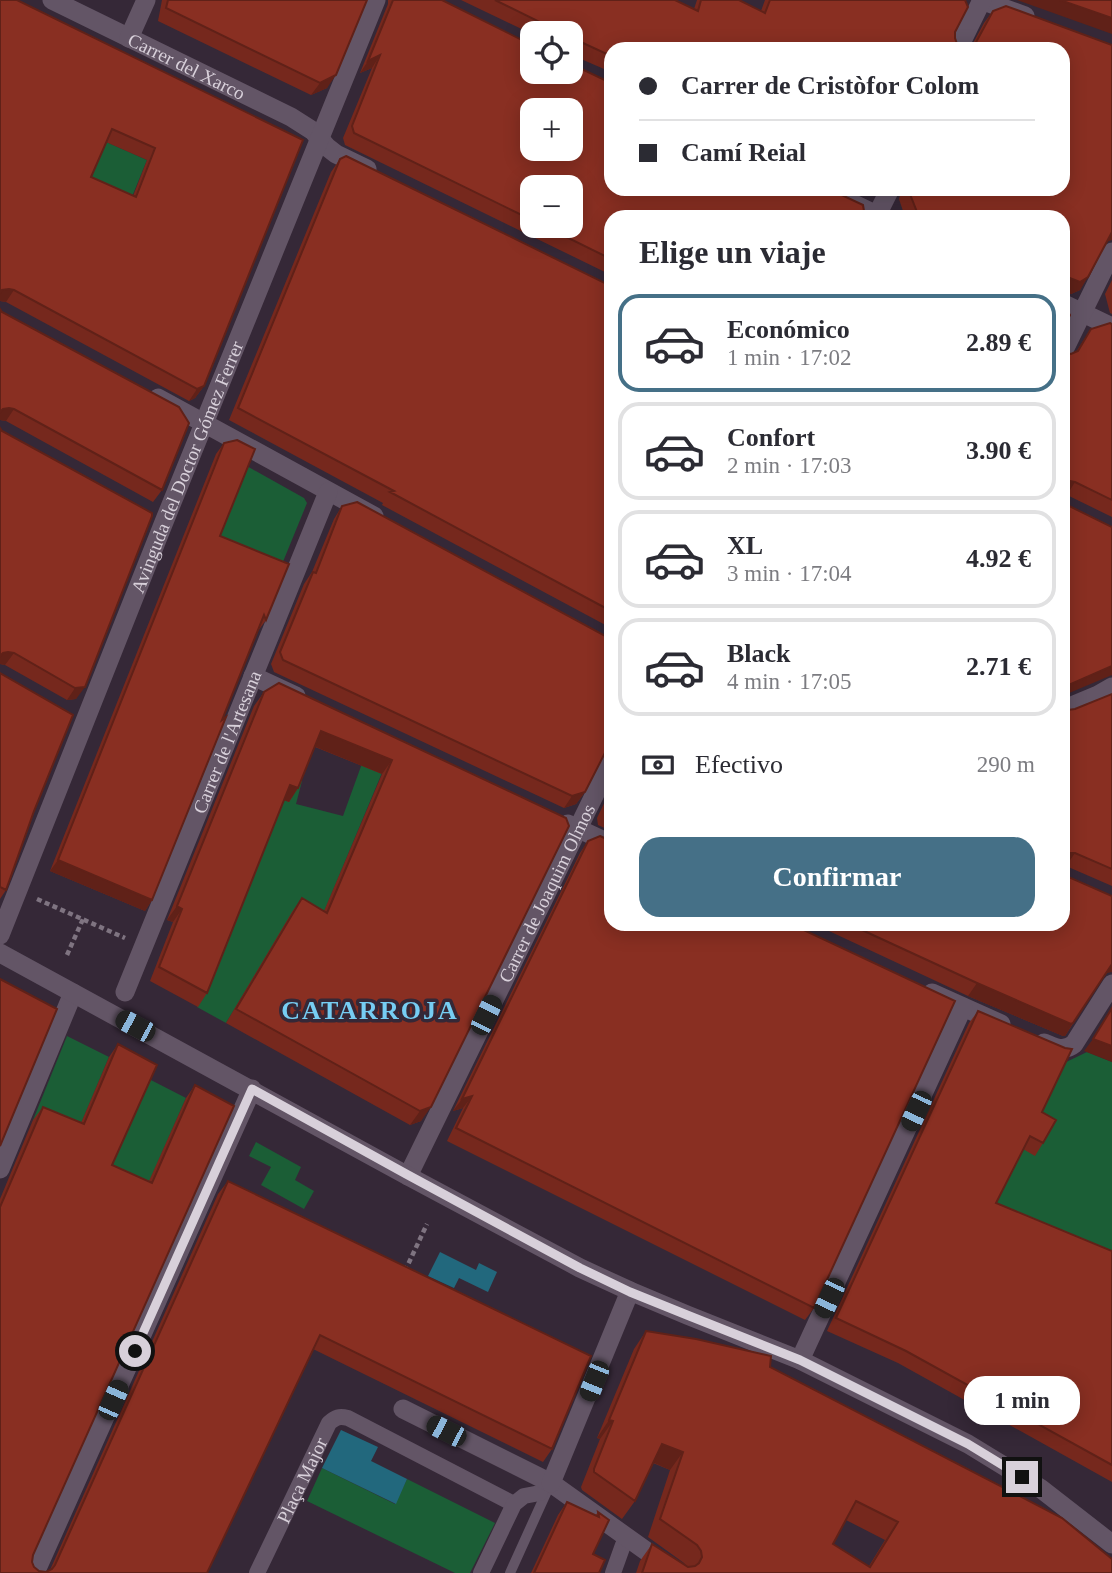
<!DOCTYPE html>
<html lang="es">
<meta charset="utf-8">
<style>
:root{--surface:#fff;--page:#f2f2f3;--text:#2b2b33;--muted:#7c7c81;--line:#e1e1e2;--accent:#457087}
body{margin:0;font-family:"Times New Roman",serif;background:var(--page);color:var(--text);height:100vh;display:flex;flex-direction:column;font-size:26px;white-space:nowrap}
*{box-sizing:border-box;margin:0}
p{font-size:23px;color:var(--muted)}
.icon{flex:none;width:38px;height:38px;fill:none;stroke:currentColor;stroke-width:2;stroke-linecap:round;stroke-linejoin:round}
.map{position:relative;flex:1;overflow:hidden}
.side{position:absolute;left:604px;top:210px;width:466px;height:721px;display:flex;flex-direction:column;background:var(--surface);border-radius:21px;box-shadow:0 4px 18px #0003}
.side>*{flex:none}
.banner{position:absolute;left:604px;top:42px;width:466px;height:154px;border-radius:21px;box-shadow:0 4px 18px #0003;display:grid;align-content:center;height:154px;padding:0 35px;background:var(--surface)}
.buttons{position:absolute;left:520px;top:21px;display:grid;gap:14px}
.buttons a{display:grid;place-items:center;width:63px;height:63px;border-radius:14px;background:var(--surface);box-shadow:0 4px 18px #0003;font-size:35px}
.end{position:absolute;width:32px;height:32px;margin:-16px;border:9px solid #d8d0da;background:#111;box-shadow:0 0 0 4px #111}
.from{border-radius:50%}
.bubble{position:absolute;height:49px;border-radius:21px;background:var(--surface);box-shadow:0 4px 18px #0003;font-size:23px;font-weight:600;line-height:49px;text-align:center}
.car{position:absolute;width:21px;height:42px;margin:-21px -10px;border-radius:9px;box-shadow:0 0 5px 2px #0007;background:linear-gradient(#222 24%,#8ab4d8 0 40%,#222 0 76%,#8ab4d8 0 86%,#222 0)}
.banner b{display:flex;align-items:center;gap:24px;height:66px;font-size:26px}
.banner b+b{border-top:2px solid var(--line)}
.banner i{width:18px;height:18px;background:var(--text)}
ul{padding:0;list-style:none}
li{display:flex;align-items:center;gap:21px;height:98px;margin:0 14px 10px;padding:0 21px;border:4px solid var(--line);border-radius:21px}
li div{flex:1}
li b{display:block;font-size:26px}
li em{font-style:normal;font-weight:600}
li.current{border-color:var(--accent)}
li>.icon{width:63px;height:63px;stroke-width:1.5}
h2{padding:0 35px;font-size:32px;line-height:84px}
.pay{display:flex;align-items:center;gap:18px;height:77px;padding:0 35px;font-size:26px}
.pay p{margin-inline-start:auto}
.action{display:flex;gap:14px;margin-top:auto;padding:14px 35px}
.action a{flex:1;height:80px;border-radius:21px;background:var(--accent);color:#fff;font-size:28px;font-weight:600;line-height:80px;text-align:center}
.map>svg:first-child{display:block}
</style>
<div class="map">
<svg width="1112" height="1573" viewBox="0 0 1112 1573">
<rect width="100%" height="100%" fill="#352837"/>
<path fill="#1b5e36" d="M104,141L147,160L127,209L82,189Z
M245,465L304,498L307,503L278,574L212,547Z
M368,747L389,756L324,912L300,900L226,1023L197,1007L282,796L239,755L302,781L296,804L343,816Z
M67,1036L109,1057L75,1138L33,1120Z
M1087,1052L1112,1062V1267L988,1216L1062,1064Z
M147,1078L186,1098L143,1196L103,1178Z
M256,1142L301,1167L295,1180L314,1191L304,1209L261,1185L271,1167L249,1156Z
M322,1468L395,1504L407,1479L495,1523L470,1573H455L307,1501Z"/>
<path fill="#22687d" d="M440,1252L476,1270L479,1263L497,1272L488,1292L459,1278L454,1288L428,1276Z
M341,1430L378,1447L371,1461L407,1479L396,1504L322,1468Z"/>
<g fill="none" stroke-linecap="round" stroke-linejoin="round">
<path stroke="#7f7481" stroke-width="4.5" stroke-dasharray="5 3.5" stroke-linecap="butt" d="M37,899L125,938
M67,955L83,919
M405,1271L427,1224"/>
<path stroke="#635566" stroke-width="10" d="M510,1573L548,1489"/>
<g stroke="#635566" stroke-width="16">
<path id="s1" d="M257,1573L329,1423C336,1417 339,1416 348,1418L514,1504"/>
<path d="M481,1573L514,1504L524,1496L540,1493"/>
<path d="M613,1573L623,1545"/>
</g>
<g stroke="#635566" stroke-width="19">
<path id="s2" d="M52,0L291,117L313,131L327,147L336,154L367,169"/>
<path d="M981,0L1025,16"/>
<path d="M129,38L146,0"/>
<path d="M958,49L982,0"/>
<path d="M823,189L881,217"/>
<path d="M876,217L890,189"/>
<path d="M1062,303L1112,327"/>
<path d="M1062,354L1112,252"/>
<path d="M158,398L374,516"/>
<path d="M253,676L296,696"/>
<path d="M1062,710L1098,695L1112,687"/>
<path d="M568,824L611,844"/>
<path id="s3" d="M0,935L164,522L376,0"/>
<path id="s4" d="M125,992L328,492"/>
<path d="M932,993L1001,1024"/>
<path d="M1044,1043C1055,1048 1064,1052 1074,1044L1112,984"/>
<path d="M0,1169L73,993"/>
<path id="s5" d="M408,1176L611,761"/>
<path d="M800,1360L963,1007"/>
<path d="M403,1409L551,1483L677,1573"/>
<path d="M551,1483L630,1291"/>
<path d="M35,1573L252,1089"/>
</g>
<path stroke="#635566" stroke-width="19" d="M0,953L408,1176L580,1268L630,1291L687,1315L800,1360L968,1444L1040,1488L1112,1544"/>
</g>
<path fill="#76281d" fill-rule="evenodd" d="M0,0L303,140L204,386L195,398L189,401L6,302L0,301ZM106,142L147,160L133,196L91,177Z
M162,0H367L327,88L311,95L158,21Z
M388,0H442L611,217V275L345,145L343,138L372,68L360,73L388,4ZM532,187L570,226H532Z
M461,0H675L694,9L697,0H739L761,11L765,0H965L955,32V38L957,44L961,47L967,49L971,47L984,23L993,11L1110,240L1106,241L1080,290L1071,294L1062,291V217H905L899,199L902,189H1062L611,49V72L574,56L570,33H532V34Z
M340,159L611,286V628L382,505L383,503L229,420L331,172Z
M851,189H874L861,194Z
M1112,280V314L1110,313L1105,294Z
M0,309L162,490L153,502L6,421L0,420Z
M1112,324V517L1067,495L1071,354L1076,352L1091,329Z
M0,428L2,431L152,513L76,699L67,700L5,665L0,664Z
M224,443L220,536L266,620L258,631L222,720L152,900L145,911L50,871L216,454Z
M342,506L611,639V749L605,751L585,792L576,804L564,808L274,672L271,664L304,584L312,572L334,519Z
M0,673L34,811L6,890L0,899Z
M264,692L566,818L421,1121L410,1125L226,1023L292,912L302,898L324,911L382,774L315,747L298,788L289,802L284,800L207,993L198,1007L150,981L173,922L167,920L254,706Z
M1112,694V886L1066,866L1062,865V706L1068,710L1075,709Z
M611,789V831L598,825L597,818Z
M588,841L814,1308L805,1320L447,1141L463,1108L453,1111L580,853Z
M814,924H1062L1107,973L1104,976L1065,1036H1063L968,996Z
M978,1011L1042,1112L1043,1143L1035,1156L1023,1149L996,1203L1112,1251V1482L898,1363L827,1331L969,1023Z
M118,1044L112,1165L149,1181L186,1098L195,1085L33,1555L32,1562L34,1567L39,1571L46,1572L50,1570L218,1194L228,1181L552,1449L543,1462L313,1349L207,1573H0V1199L33,1120L43,1107L81,1123L109,1057Z
M646,1331L770,1367L1112,1573H636L640,1561L652,1544L687,1567L684,1563L648,1537L670,1470L653,1463L635,1501L622,1519L582,1490L581,1487L600,1439L597,1438L634,1349ZM846,1520L885,1540L869,1566L833,1544Z
M567,1502L595,1516L598,1512L609,1520L593,1554L599,1573H531L558,1515Z"/>
<path fill="#602118" d="M1017,0H1060L1112,18V34Z
M578,42L583,43L574,56L570,55V46L572,44Z
M380,55L372,68L360,73L368,61Z
M336,75L327,88L311,95L320,83Z
M864,189H874L861,194Z
M1112,232V240L1106,242L1101,246Z
M1088,277L1080,290L1071,294L1062,291V282L1064,280L1070,278Z
M9,289L14,290L6,302L0,301V293L2,290Z
M204,386L195,398L189,401L197,389Z
M9,408L14,409L6,421L0,420V412L3,409Z
M1070,481L1075,482L1067,495L1062,494V486L1064,483Z
M8,652L14,653L5,665L0,664V656L3,653Z
M1112,666V675L1062,696V689L1066,686Z
M85,687L76,699L67,700L75,688Z
M321,731L392,760L382,774L311,745Z
M611,741V749L604,751Z
M290,785L298,788L289,802L281,799Z
M585,792L576,804L564,808L572,796Z
M1069,853H1075L1066,866L1062,865V856Z
M58,860L152,900L145,911L50,871Z
M177,906L182,909L173,922L167,920Z
M1112,964V972L1107,973L1102,977Z
M977,983L1073,1023L1065,1036H1063L968,996Z
M1093,1039L1112,1046V1062L1084,1051Z
M472,1096L463,1108L453,1111L462,1099Z
M431,1107L421,1121L410,1125L420,1111Z
M609,1420L613,1421L600,1439L597,1438Z
M662,1444L683,1452L670,1470L650,1461Z"/>
<path fill="#892f22" stroke="#602118" stroke-width="2" fill-rule="evenodd" d="M0,0H17L303,140L204,386L197,389L14,290L9,289L2,290L0,293ZM112,129L155,148L136,197L91,177Z
M168,0H367L336,75L320,83L166,8Z
M393,0H442L532,45V72H570V63L573,65L611,83V189H829L863,205L865,217H611V259L544,226H570V187H532V220L354,133L352,126L380,55L368,61ZM532,110H570V149H532Z
M495,0H675L698,11L701,0H739L765,13L770,0H965L968,7L955,32V38L957,44L961,47L967,49L974,46L993,11L1006,6L1112,45V232L1088,277L1080,282L1070,278L1064,280L1062,282V217H919L908,189H1062V49H611V56L583,43L578,42L572,44L570,46V33H552L551,29L546,25Z
M1060,0H1112V18Z
M346,156L611,286V611L390,492L394,491L238,408L340,159Z
M1062,302L1070,315L1062,331Z
M0,309L2,312L179,407L189,423L162,490L14,409L9,408L3,409L0,412Z
M1110,323L1112,324V500L1075,482L1070,481L1064,483L1062,486V350L1066,353L1071,354L1078,351L1091,329Z
M0,428L2,431L152,513V516L85,687L75,688L14,653L8,652L3,653L0,656Z
M237,440L255,449L220,536L289,564L266,620L264,615L222,720L226,717L152,900L58,860L224,443Z
M357,502L611,639V741L585,792L572,796L283,660L280,652L313,572L316,573L342,506Z
M1062,502L1065,504L1112,527V666L1066,686L1062,689Z
M0,673L73,715L34,811L6,890L0,887Z
M279,683L566,818L569,826L431,1107L420,1111L236,1009L302,898L327,913L392,760L321,731L298,788L290,785L207,993L159,967L182,909L177,906L264,692Z
M1112,694V869L1075,853H1069L1062,856V706L1068,710L1075,709Z
M611,795V814L607,812L605,806Z
M600,836L611,841V924H791L955,1001L814,1308L456,1128L472,1096L462,1099L588,841Z
M1062,873L1066,876L1112,896V964L1073,1023L1071,1024L977,983L849,924H1062Z
M0,979L57,1009L0,1146Z
M1112,1008V1046L1093,1039Z
M978,1011L1065,1048L1072,1049L1042,1112L1056,1120L1043,1143L1030,1136L996,1203L1112,1251V1465L906,1351L836,1318Z
M118,1044L157,1065L112,1165L152,1183L195,1085L234,1106L33,1555L32,1562L34,1567L39,1571L46,1572L52,1569L55,1565L228,1181L591,1356L552,1449L320,1335L207,1573H0V1207L43,1107L84,1124Z
M646,1331L696,1339L771,1356L770,1367L1062,1518L1112,1559V1573H642L652,1544L688,1567L695,1566L699,1563L702,1557L701,1551L697,1545L660,1519L683,1452L662,1444L635,1501L594,1472V1469L613,1421L609,1420ZM856,1501L898,1522L870,1567L833,1544Z
M567,1502L599,1517L598,1512L609,1520L593,1554L605,1560L599,1573H534Z"/>
<g fill="none" stroke-linecap="round" stroke-linejoin="round">
<path stroke="#d8d0da" stroke-width="9" d="M135,1351L252,1089L408,1175L580,1268L630,1292L687,1315L800,1360L968,1444L1022,1477"/>
</g>
<g text-anchor="middle" stroke-width="7" stroke-linejoin="round" paint-order="stroke">
<g font-size="19" fill="#d8d0da" stroke="#352837">
<text dy="7" stroke="none"><textPath href="#s2" startOffset="150">Carrer del Xarco</textPath></text>
<text dy="7" stroke="none"><textPath href="#s3" startOffset="504">Avinguda del Doctor Gómez Ferrer</textPath></text>
<text dy="7" stroke="none"><textPath href="#s4" startOffset="270">Carrer de l'Artesana</textPath></text>
<text dy="7" stroke="none"><textPath href="#s5" startOffset="315">Carrer de Joaquim Olmos</textPath></text>
<text dy="7" stroke="none"><textPath href="#s1" startOffset="103">Plaça Major</textPath></text>
</g>
<g font-size="26" font-weight="bold" letter-spacing="2" fill="#76cdf3" stroke="#352837">
<text x="370" y="1019">CATARROJA</text>
</g>
</g>
</svg>
<div class="buttons">
<a><svg class="icon" aria-label="locate" viewBox="0 0 24 24"><circle cx="12" cy="12" r="6"/><path d="M12 2v4M12 18v4M2 12h4M18 12h4"/></svg></a>
<a>+</a>
<a>−</a>
</div>
<i class="end from" style="left:135px;top:1351px"></i>
<i class="end" style="left:1022px;top:1477px"></i>
<div class="bubble" style="left:964px;top:1376px;width:116px">1 min</div>
<i class="car" style="left:486px;top:1015px;rotate:26deg"></i>
<i class="car" style="left:135px;top:1026px;rotate:298deg"></i>
<i class="car" style="left:916px;top:1111px;rotate:205deg"></i>
<i class="car" style="left:829px;top:1298px;rotate:205deg"></i>
<i class="car" style="left:594px;top:1381px;rotate:202deg"></i>
<i class="car" style="left:113px;top:1400px;rotate:24deg"></i>
<i class="car" style="left:446px;top:1431px;rotate:297deg"></i>
<div class="banner">
<b><i class="from"></i>Carrer de Cristòfor Colom</b>
<b><i></i>Camí Reial</b>
</div>
<section class="side">
<h2>Elige un viaje</h2>
<ul>
<li class="current"><svg class="icon" aria-label="car" viewBox="0 0 24 24"><path d="M5 17H2v-5l4-1 3-4h7l3 4 3 1v5h-3M9 17h6M6 11h13"/><circle cx="7" cy="17" r="2"/><circle cx="17" cy="17" r="2"/></svg><div><b>Económico</b><p>1 min · 17:02</p></div><em>2.89 €</em></li>
<li><svg class="icon" aria-label="car" viewBox="0 0 24 24"><path d="M5 17H2v-5l4-1 3-4h7l3 4 3 1v5h-3M9 17h6M6 11h13"/><circle cx="7" cy="17" r="2"/><circle cx="17" cy="17" r="2"/></svg><div><b>Confort</b><p>2 min · 17:03</p></div><em>3.90 €</em></li>
<li><svg class="icon" aria-label="car" viewBox="0 0 24 24"><path d="M5 17H2v-5l4-1 3-4h7l3 4 3 1v5h-3M9 17h6M6 11h13"/><circle cx="7" cy="17" r="2"/><circle cx="17" cy="17" r="2"/></svg><div><b>XL</b><p>3 min · 17:04</p></div><em>4.92 €</em></li>
<li><svg class="icon" aria-label="car" viewBox="0 0 24 24"><path d="M5 17H2v-5l4-1 3-4h7l3 4 3 1v5h-3M9 17h6M6 11h13"/><circle cx="7" cy="17" r="2"/><circle cx="17" cy="17" r="2"/></svg><div><b>Black</b><p>4 min · 17:05</p></div><em>2.71 €</em></li>
</ul>
<div class="pay"><svg class="icon" aria-label="cash" viewBox="0 0 24 24"><path d="M3 7h18v10H3z"/><circle cx="12" cy="12" r="2"/></svg>Efectivo<p>290 m</p></div>
<div class="action"><a>Confirmar</a></div>
</section>
</div>
